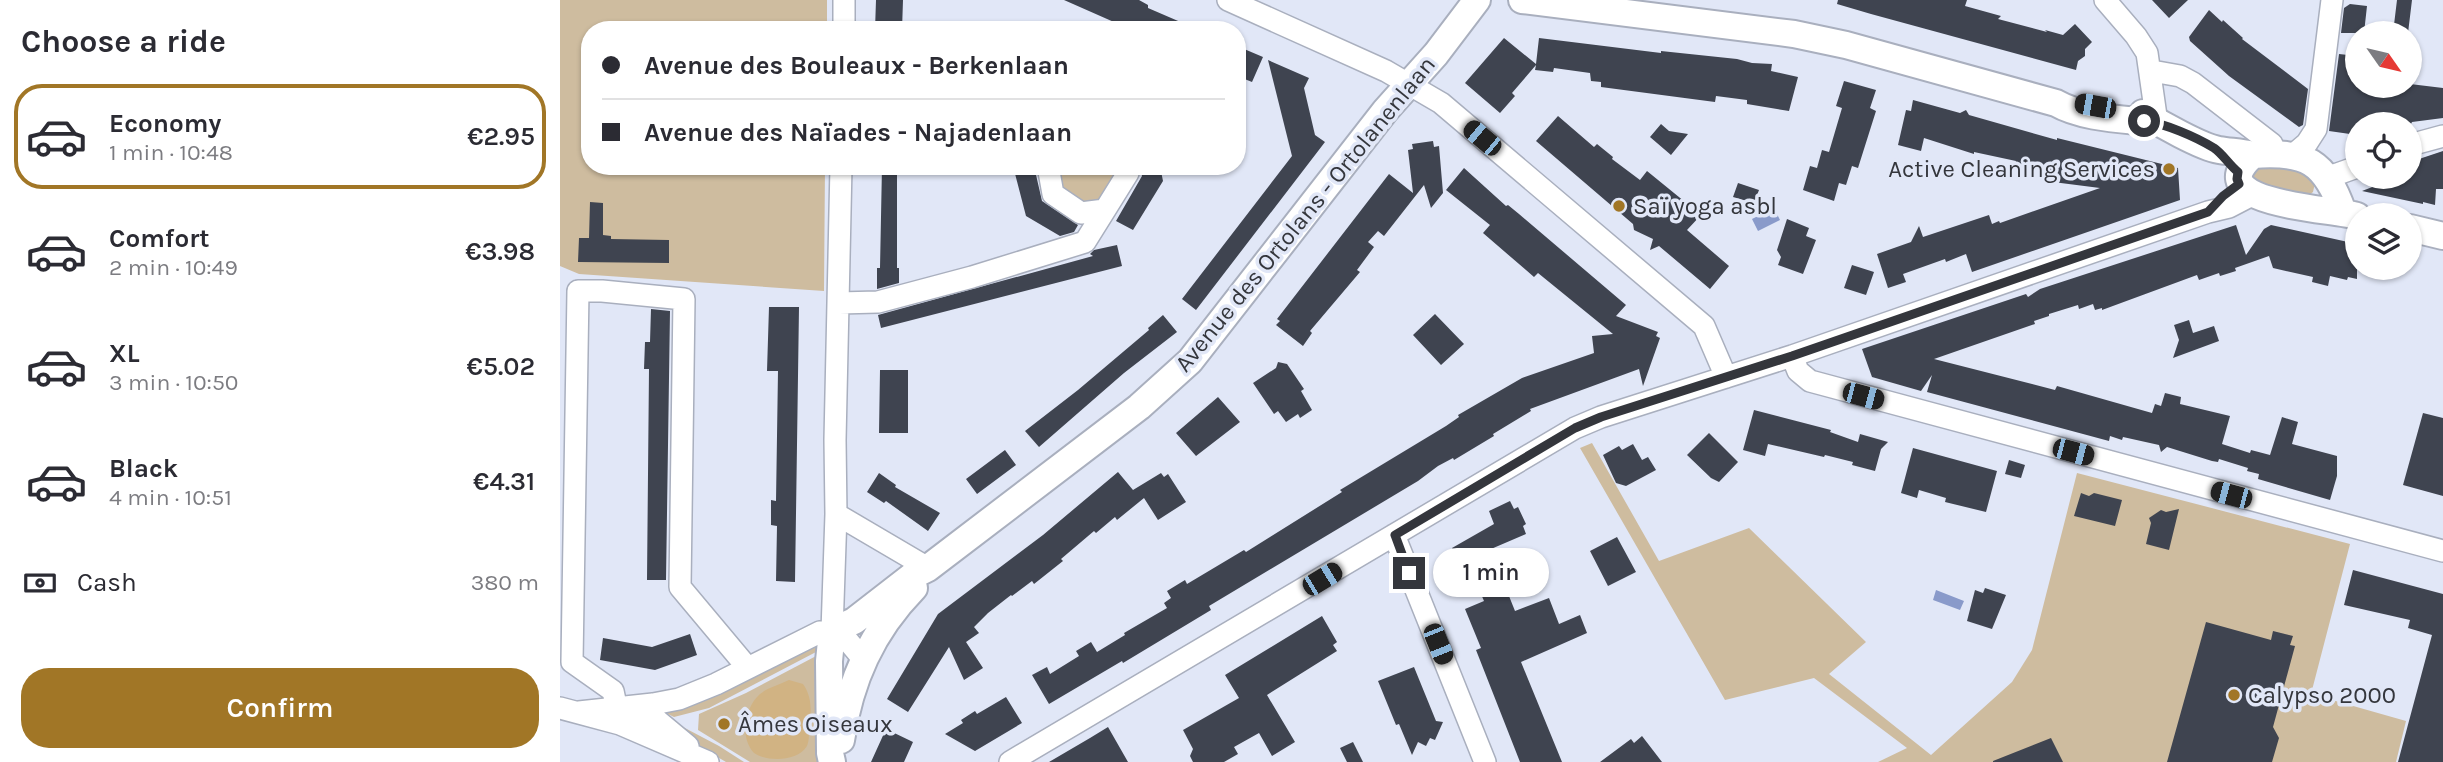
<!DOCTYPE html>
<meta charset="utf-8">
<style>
:root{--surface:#fff;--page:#f2f2f3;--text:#2b2b33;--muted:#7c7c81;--line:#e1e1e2;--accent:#a17626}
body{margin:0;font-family:Karla,sans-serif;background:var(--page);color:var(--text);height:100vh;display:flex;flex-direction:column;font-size:26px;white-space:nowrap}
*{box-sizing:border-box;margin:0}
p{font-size:23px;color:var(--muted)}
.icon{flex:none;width:38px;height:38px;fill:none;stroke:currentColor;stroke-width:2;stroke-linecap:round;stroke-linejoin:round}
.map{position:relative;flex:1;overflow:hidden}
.side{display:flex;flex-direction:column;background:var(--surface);width:560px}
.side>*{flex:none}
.top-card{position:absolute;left:21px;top:21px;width:665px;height:154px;border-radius:28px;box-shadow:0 2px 5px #0004;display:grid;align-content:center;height:154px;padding:0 21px;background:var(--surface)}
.needle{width:46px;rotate:124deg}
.fabs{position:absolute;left:1785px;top:21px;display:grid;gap:14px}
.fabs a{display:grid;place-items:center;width:77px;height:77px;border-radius:50%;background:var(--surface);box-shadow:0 2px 5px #0004;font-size:35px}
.end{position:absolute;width:32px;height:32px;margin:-16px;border:9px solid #34363c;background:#fff;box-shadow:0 0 0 4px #fff}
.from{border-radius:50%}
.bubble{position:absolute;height:49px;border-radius:24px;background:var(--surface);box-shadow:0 2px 5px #0004;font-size:23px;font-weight:600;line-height:49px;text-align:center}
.car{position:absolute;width:21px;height:42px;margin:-21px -10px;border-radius:9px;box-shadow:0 0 5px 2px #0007;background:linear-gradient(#222 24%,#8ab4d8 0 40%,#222 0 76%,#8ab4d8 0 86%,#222 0)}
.top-card b{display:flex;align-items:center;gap:24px;height:66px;font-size:26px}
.top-card b+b{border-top:2px solid var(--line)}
.top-card i{width:18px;height:18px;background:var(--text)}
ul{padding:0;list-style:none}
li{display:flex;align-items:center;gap:21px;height:105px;margin:0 14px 10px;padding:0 7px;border:4px solid transparent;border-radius:28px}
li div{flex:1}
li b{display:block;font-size:26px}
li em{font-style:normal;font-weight:600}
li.selected{border-color:var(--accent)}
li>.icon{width:63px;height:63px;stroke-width:1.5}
h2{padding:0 21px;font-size:32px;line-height:84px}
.pay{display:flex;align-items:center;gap:18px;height:77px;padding:0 21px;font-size:26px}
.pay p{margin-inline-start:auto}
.primary-button{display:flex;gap:14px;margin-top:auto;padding:14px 21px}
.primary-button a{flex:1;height:80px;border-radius:28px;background:var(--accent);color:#fff;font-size:28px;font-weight:600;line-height:80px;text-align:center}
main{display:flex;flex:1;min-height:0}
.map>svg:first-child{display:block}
</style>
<main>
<section class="side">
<h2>Choose a ride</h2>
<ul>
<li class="selected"><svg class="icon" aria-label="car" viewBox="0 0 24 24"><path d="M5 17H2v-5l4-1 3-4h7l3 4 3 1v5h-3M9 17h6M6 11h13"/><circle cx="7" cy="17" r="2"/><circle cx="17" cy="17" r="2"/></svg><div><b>Economy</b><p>1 min · 10:48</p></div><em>€2.95</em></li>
<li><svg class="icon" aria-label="car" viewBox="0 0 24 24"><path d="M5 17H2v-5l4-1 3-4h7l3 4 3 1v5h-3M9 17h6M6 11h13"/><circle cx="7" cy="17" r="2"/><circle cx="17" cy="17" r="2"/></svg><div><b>Comfort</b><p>2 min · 10:49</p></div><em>€3.98</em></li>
<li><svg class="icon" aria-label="car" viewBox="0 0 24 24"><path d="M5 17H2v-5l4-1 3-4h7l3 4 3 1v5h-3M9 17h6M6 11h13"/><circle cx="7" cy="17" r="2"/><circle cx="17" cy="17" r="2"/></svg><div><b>XL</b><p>3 min · 10:50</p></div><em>€5.02</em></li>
<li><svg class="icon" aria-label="car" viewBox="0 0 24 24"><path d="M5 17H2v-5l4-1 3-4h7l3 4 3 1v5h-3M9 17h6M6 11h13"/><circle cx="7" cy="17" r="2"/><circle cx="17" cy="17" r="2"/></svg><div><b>Black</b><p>4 min · 10:51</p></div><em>€4.31</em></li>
</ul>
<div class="pay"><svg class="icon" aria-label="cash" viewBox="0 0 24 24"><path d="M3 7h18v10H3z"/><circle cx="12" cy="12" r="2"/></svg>Cash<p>380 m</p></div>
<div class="primary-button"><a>Confirm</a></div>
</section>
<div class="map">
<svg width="1883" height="762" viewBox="0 0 1883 762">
<rect width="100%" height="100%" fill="#e1e7f7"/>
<path fill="#cebc9f" d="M0,0H267V30H30V166H265L264,291L19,274L0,266Z
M1695,164L1741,168L1755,183L1753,192L1748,196L1697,185L1690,169Z
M490,166H556L559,178L546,201L522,207L498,193Z
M1032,443L1099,561L1189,528L1306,642L1269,674L1371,755L1452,682L1472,650L1517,473L1790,544L1751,694L1846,721L1836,762H1318L1347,748L1254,678L1165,700L1020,448Z
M255,645L258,647L256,652L149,708L114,717L102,711Z
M258,655L257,762H190L138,730L139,714L186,693Z
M104,717L159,746L184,762H166L125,738Z"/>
<path fill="#d1b383" d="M229,680L243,684C253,698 251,713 249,730C249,736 249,741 247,746C237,762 207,762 194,753C179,737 185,707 200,694C207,688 221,684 229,680Z"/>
<path fill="#899aca" d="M1214,208L1220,220L1198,231L1192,219Z
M1376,590L1404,601L1400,610L1373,600Z"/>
<path fill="#3f4450" d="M316,0H343L342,30H315Z
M504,0H579L588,5V8L639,30H572Z
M1278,0H1407L1405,6L1441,16L1438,19L1487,32L1485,30L1503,35L1515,24L1532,42L1525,49V56L1518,61L1516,70L1311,14L1277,4Z
M1592,0H1628L1609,18Z
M1837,0H1852L1848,33H1833Z
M1790,4L1807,6L1804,33H1781L1784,8Z
M1649,10L1662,22L1663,20L1683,38L1682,39L1748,89L1743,125L1739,127L1669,76L1630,41L1629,37Z
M944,38L976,64L979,38L1101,53V51L1177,59L1192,63L1212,64L1211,71L1238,77L1229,111L1187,104V100L1156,96L1155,102L1041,87V82L1031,81L1030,73L994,68L993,72L975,70L976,65L952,93L955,96L940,113L905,83Z
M677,46L703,57L692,82L677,76Z
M1779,54L1797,56V86L1840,90V86L1850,84L1883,88V118L1852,122L1851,124H1797V135L1769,131Z
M708,60L749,78L744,88L755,135L765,142L636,310L622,299L732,156Z
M1284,81L1316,90L1310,108L1316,111L1298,168L1292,166L1286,185L1279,183L1274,201L1243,190L1250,166L1257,168L1262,150L1269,152L1282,108L1276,106Z
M1353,100L1400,113L1406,110L1409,115L1497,140V138L1618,168L1620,200L1412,272L1406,254L1386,262L1385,259L1343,274L1346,282L1328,288L1317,254L1351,242L1359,226L1363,237L1429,215L1432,224L1439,221L1440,223L1540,188L1493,182L1497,172L1470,165L1469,167L1455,164L1456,161L1414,152V154L1364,138L1361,151L1338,145L1346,110L1351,111Z
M998,116L1034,147L1037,144L1053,157L1052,159L1080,180L1087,171L1141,215L1127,230L1169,266L1150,289L1099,246L1090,250L1093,239L1074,230L1073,224L976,141Z
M1101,124L1109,131L1128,134L1111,155L1090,137Z
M873,141L874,147L879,146L883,193L871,208L864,185L824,236L818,231L808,242L814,247L797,270L800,272L750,331L752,333L743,346L716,325L720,321L717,319L829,174L853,193L848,150L853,149L852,144Z
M1883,151V189H1876L1875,205L1863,202V204L1802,191L1838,177H1850V162Z
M322,166H337V268H339V283L317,289V268H320Z
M453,166H474L482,201L518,225L514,232L500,236L466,216Z
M580,166H600L603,181L573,230L556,221L582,176Z
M904,168L946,206L948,205L959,214L1066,305L1056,316L1098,332L1096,336L1100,338L1083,386L1079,369L970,409L971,411L933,434L934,436L894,460L893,458L878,466L858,481L649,606L651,610L563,663L562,661L489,704L472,675L487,667L490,674L519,656L516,651L531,642L537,652L565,635L564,633L607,608L604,603L611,598L607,591L625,580L627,584L684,550L686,552L782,492L780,490L886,426L899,417L898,415L962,378L1034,353L1032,336L1053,334L978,273L974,277L923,233L930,225L886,190Z
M1178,183L1199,190L1194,203L1173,197Z
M30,202L43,203V235L51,236V239L109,240V263L18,262L19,238H29Z
M1227,219L1249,228L1246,236L1256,240L1243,274L1218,265L1221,257L1217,250Z
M1676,225L1686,255L1704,229L1711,225L1797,244V279L1788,277L1787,280L1770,276L1768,286L1752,282L1753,277L1713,268L1709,256L1675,268L1676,271L1660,276L1659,273L1639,280L1637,275L1542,310V308L1535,310L1533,304L1519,309L1518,305L1489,314V316L1474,321L1475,324L1374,359L1495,390L1497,386L1592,413L1595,404L1601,406L1605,393L1621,397L1620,404L1670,416L1662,444L1690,453L1691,450L1710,455L1722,417L1738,422L1732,444L1777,456V476L1770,500L1698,479L1699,474L1687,471L1688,468L1659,459L1658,462L1652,461L1607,447L1601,452L1599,445L1563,437L1562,440L1550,436L1549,441L1367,392L1372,375L1361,391L1312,377L1302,349L1466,294L1468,297L1480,289Z
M557,245L562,266L321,328L318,315L533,256L530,254L534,250Z
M1292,265L1314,272L1306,295L1284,288Z
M209,307H239L235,582L216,581L217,526L211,525V500L216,501L218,371H207Z
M91,309L110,311L106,580H87L89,369H84L85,342H90Z
M875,314L904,344L881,365L853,335Z
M603,315L617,332L564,373L479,447L465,431L518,390L589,330L588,328Z
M1629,320L1633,333L1654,326L1659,341L1613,358L1619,340L1614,325Z
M718,362L727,364L744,389L741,391L752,410L740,418L738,414L726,422L718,411L714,414L693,383L716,368Z
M320,370H348V433H319Z
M658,397L680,422L636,456L616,433Z
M1194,410L1271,430L1270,432L1298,442L1300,434L1328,442L1321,449L1315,471L1292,465L1293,462L1265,455L1264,457L1208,444L1205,456L1183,450Z
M1863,413L1883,418V496L1843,485Z
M1149,433L1178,462L1159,482L1151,478L1127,455Z
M1073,444L1082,460L1088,457L1096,470L1066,486L1056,483L1043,455L1059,446L1062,450Z
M1353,448L1437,471L1426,512L1385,502L1386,498L1359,490L1357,498L1341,493Z
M445,450L456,465L417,494L406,479Z
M1449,460L1465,465L1461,478L1445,474Z
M558,472L573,490L601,473L604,477L608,474L626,502L598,520L584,498L557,520L555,517L536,533L534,531L501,559L503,561L474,584L472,581L452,596L451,595L428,613L414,627L419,633L406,642L423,668L404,680L389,647L348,712L327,699L378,614L483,535Z
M319,473L336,485L335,487L380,513L368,531L326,501L324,503L307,492Z
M1521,493L1529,496L1534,493L1562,500L1555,526L1514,516Z
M950,501L954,509L958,507L966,524L963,526L966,534L924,552L943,581L955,611L989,598L999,624L1020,615L1027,633L961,662L1002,762H960L916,650L921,648L905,609L924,601L911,571L907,573L892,548L934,524L929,511Z
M1619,509L1609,550L1586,544L1591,523L1589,518L1601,510L1606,512Z
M1057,537L1076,572L1048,586L1030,551Z
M1793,570L1883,594V762H1838L1872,635L1848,628L1850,620L1784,605Z
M1425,588L1446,595L1432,629L1407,621L1415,590L1423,593Z
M762,616L777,642L773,645L777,651L707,695L735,742L712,756L699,733L674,747L678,754L664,762H633L630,756L633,749L623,730L679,698L665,675Z
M1646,622L1711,640L1713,631L1733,636L1730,645L1735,646L1713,727L1719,738L1712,762H1607Z
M130,634L137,655L95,670L40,660L43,638L92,647Z
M854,667L876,721L883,722L875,740L870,738L866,746L858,742L852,755L839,724L836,725L818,681Z
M446,697L462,723L415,751L385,734L403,723L401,720L415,711L417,714Z
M548,727L568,762H489L530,738Z
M326,729L353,742L344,762H311Z
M1082,736L1102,762H1040L1071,739L1074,743Z
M1491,738L1503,762H1433V761Z
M793,742L803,762H787L780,748Z"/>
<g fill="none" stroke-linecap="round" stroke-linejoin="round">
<defs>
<path id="minor" d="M668,0L826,71L881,103L1144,326L1166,377
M1545,0L1576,36L1587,53L1597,123
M284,30V0
M1592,71L1620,76L1633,83L1712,144L1715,154
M1850,145L1883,136
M1733,155L1747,143L1756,129L1772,0
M488,166L493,194L521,213L545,210L568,173L566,166
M1769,177L1797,167
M18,291H42L124,299L120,587L187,667
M18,291L12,662L53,691L60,724
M279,303L318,302L412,277L525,242L545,210
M1232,356L1238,371L1250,381L1883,551
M276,514L368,568
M834,535L925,762
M272,631L276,514L275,440L281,166
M272,631L283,635L303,659
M0,708L60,724L148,762
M71,711L92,716L128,746
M19,712L93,704L119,699L156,684L260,632L272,631
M450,762L1015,428L1041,417L1232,356L1648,212L1669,207L1694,194"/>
<path id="tertiary" d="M962,0L1234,34L1286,45L1496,103C1524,119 1565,119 1597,123
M1583,113C1599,123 1641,147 1659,150C1671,152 1681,152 1693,155
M1783,212C1765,161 1746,151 1693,155C1635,205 1773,208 1797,216
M1850,228L1883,236
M281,740C290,680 312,631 354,588
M272,762L270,753L269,661L272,631L294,621L352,576L368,568L579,407L630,361L825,111L876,54L917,0"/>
</defs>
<use href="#minor" stroke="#a9afbe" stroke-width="24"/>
<use href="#tertiary" stroke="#a9afbe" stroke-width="30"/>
<use href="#minor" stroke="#fff" stroke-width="21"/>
<use href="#tertiary" stroke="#fff" stroke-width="26"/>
</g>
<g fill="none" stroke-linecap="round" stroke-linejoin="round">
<path stroke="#34363c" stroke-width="9" d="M849,573L835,535L1015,428L1041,417L1232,356L1648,212L1663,196L1679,184L1677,179L1678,172C1669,165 1663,154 1654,148C1636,137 1604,123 1584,121"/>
</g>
<g fill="#a17626" stroke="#e1e7f7" stroke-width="2.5">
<circle cx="1609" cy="169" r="7"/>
<circle cx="1059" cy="206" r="7"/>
<circle cx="1674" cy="695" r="7"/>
<circle cx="164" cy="724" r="7"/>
</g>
<g text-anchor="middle" stroke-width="7" stroke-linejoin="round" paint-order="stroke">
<g font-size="24" fill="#34363c" stroke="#e1e7f7" text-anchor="start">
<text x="1595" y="177" text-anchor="end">Active Cleaning Services</text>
<text x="1073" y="214">Saï yoga asbl</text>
<text x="1688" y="703">Calypso 2000</text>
<text x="178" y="732">Âmes Oiseaux</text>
</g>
<g font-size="24" fill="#34363c" stroke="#e1e7f7">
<text transform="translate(745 214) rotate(-51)" y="8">Avenue des Ortolans - Ortolanenlaan</text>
</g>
</g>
</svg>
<div class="fabs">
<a><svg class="needle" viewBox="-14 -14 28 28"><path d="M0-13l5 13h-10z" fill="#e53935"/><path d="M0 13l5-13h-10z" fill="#7c7c81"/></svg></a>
<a><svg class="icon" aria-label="locate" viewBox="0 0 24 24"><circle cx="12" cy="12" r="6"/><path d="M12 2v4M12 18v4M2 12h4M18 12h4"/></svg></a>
<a><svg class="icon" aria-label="layers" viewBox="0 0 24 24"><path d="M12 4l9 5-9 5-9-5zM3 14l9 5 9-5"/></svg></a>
</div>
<i class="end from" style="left:1584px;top:121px"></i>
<i class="end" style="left:849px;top:573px"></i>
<div class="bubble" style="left:873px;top:548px;width:116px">1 min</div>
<i class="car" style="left:1535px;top:106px;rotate:280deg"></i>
<i class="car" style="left:922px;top:138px;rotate:310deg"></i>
<i class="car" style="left:1303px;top:396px;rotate:105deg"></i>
<i class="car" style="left:1513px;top:452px;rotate:105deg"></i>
<i class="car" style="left:1671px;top:495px;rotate:285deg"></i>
<i class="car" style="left:762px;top:579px;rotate:59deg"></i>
<i class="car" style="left:878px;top:644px;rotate:158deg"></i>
<div class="top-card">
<b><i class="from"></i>Avenue des Bouleaux - Berkenlaan</b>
<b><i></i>Avenue des Naïades - Najadenlaan</b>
</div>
</div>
</main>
